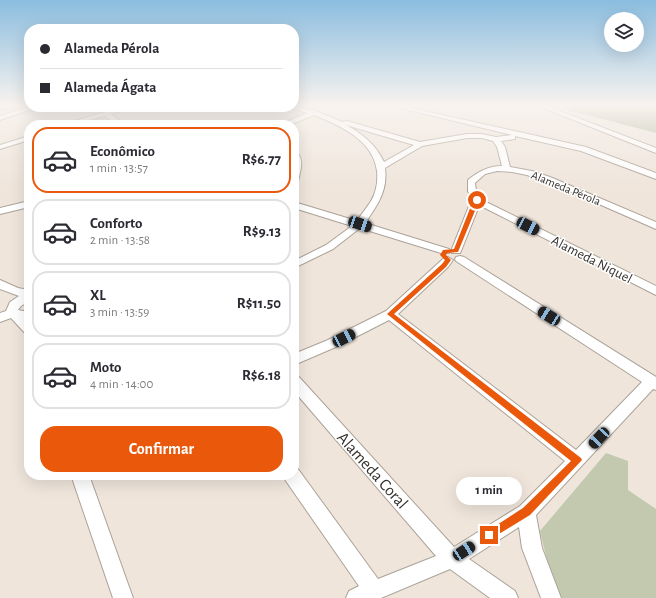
<!DOCTYPE html>
<html lang="pt">
<meta charset="utf-8">
<style>
:root{--surface:#fff;--page:#f7f7f7;--text:#2b2b33;--muted:#7c7c81;--line:#e1e1e2;--accent:#ea580c}
body{margin:0;font-family:"Alegreya Sans",sans-serif;background:var(--page);color:var(--text);height:100vh;display:flex;flex-direction:column;font-size:15px;white-space:nowrap}
*{box-sizing:border-box;margin:0}
p{font-size:13px;color:var(--muted)}
.icon{flex:none;width:22px;height:22px;fill:none;stroke:currentColor;stroke-width:2;stroke-linecap:round;stroke-linejoin:round}
.map{position:relative;flex:1;overflow:hidden}
.drawer{position:absolute;left:24px;top:120px;width:275px;height:360px;display:flex;flex-direction:column;background:var(--surface);border-radius:16px;box-shadow:0 4px 16px #0002}
.drawer>*{flex:none}
.guide{position:absolute;left:24px;top:24px;width:275px;height:88px;border-radius:16px;box-shadow:0 4px 16px #0002;display:grid;align-content:center;height:88px;padding:0 16px;background:var(--surface)}
.buttons{position:absolute;left:604px;top:12px;display:grid;gap:8px}
.buttons a{display:grid;place-items:center;width:40px;height:40px;border-radius:50%;background:var(--surface);box-shadow:0 4px 16px #0002;font-size:20px}
.end{position:absolute;width:18px;height:18px;margin:-9px;border:5px solid #ea580c;background:#fff;box-shadow:0 0 0 2px #fff}
.from{border-radius:50%}
.bubble{position:absolute;height:28px;border-radius:14px;background:var(--surface);box-shadow:0 4px 16px #0002;font-size:13px;font-weight:700;line-height:28px;text-align:center}
.car{position:absolute;width:12px;height:24px;margin:-12px -6px;border-radius:5px;box-shadow:0 0 3px 1px #0007;background:linear-gradient(#222 24%,#8ab4d8 0 40%,#222 0 76%,#8ab4d8 0 86%,#222 0)}
.guide b{display:flex;align-items:center;gap:14px;height:38px;font-size:15px}
.guide b+b{border-top:1px solid var(--line)}
.guide i{width:10px;height:10px;background:var(--text)}
ul{padding:7px 0 0;list-style:none}
li{display:flex;align-items:center;gap:12px;height:66px;margin:0 8px 6px;padding:0 8px;border:2px solid var(--line);border-radius:16px}
li div{flex:1}
li b{display:block;font-size:15px}
li em{font-style:normal;font-weight:700}
li.selected{border-color:var(--accent)}
li>.icon{width:36px;height:36px;stroke-width:1.5}
.action{display:flex;gap:8px;margin-top:auto;padding:8px 16px}
.action a{flex:1;height:46px;border-radius:16px;background:var(--accent);color:#fff;font-size:16px;font-weight:700;line-height:46px;text-align:center}
.map>svg:first-child{display:block}
</style>
<div class="map">
<svg width="656" height="598" viewBox="0 0 656 598">
<rect width="100%" height="100%" fill="#efe5db"/>
<path fill="#c2c9af" d="M606,453L628,461V490L656,509V598H560L552,581L540,531Z"/>
<path fill="#b0b798" d="M565,105H656V133L568,110Z"/>
<g fill="none" stroke-linecap="round" stroke-linejoin="round">
<path stroke="#a1cad1" stroke-width="2" d="M0,110L19,105"/>
<defs>
<path id="minor" d="M388,105H398L586,147L656,173V179L581,151L515,136V139L501,141L505,147L510,167L532,171L550,177L656,222V229L560,187L527,175L512,172L497,171L485,174L475,183L476,191L482,200L477,203L474,202L468,191V180C478,172 488,166 502,166L497,147L493,141L482,138H467L422,146L385,168C388,191 377,206 365,223L449,249L450,251L449,253H441L360,228L333,249L294,268V261L326,245L352,226L294,208V202L357,221C361,214 367,208 371,201C376,193 378,181 377,171C373,140 341,126 314,115L289,125H279L307,113L288,107L294,106L316,111L342,122L347,121L420,142L467,134H482L496,137L512,135ZM346,125L414,145L384,162C376,145 363,134 346,125Z
M536,105H544L656,148V153Z
M29,107H38L0,120V116Z
M122,107H132L111,114L125,125H117L105,116L72,125H60Z
M191,123H220L224,125H187Z
M29,136V140L0,149V145Z
M294,152C306,156 300,172 298,181L294,184Z
M29,201V207L0,214V208Z
M486,202L656,286V295L483,207L481,205L483,203Z
M474,203L479,206L461,251L460,253H452L451,251L469,206Z
M460,256L464,257L656,377V390L653,389L536,515L542,548L561,598H541L522,548L519,527L469,559L515,591L518,598H490L450,569L381,598H346L349,591L359,586L286,481L283,475H294V468L298,469L378,579L436,556L294,391V375L299,377L454,547L520,506L565,461L389,320L338,346L294,365V354L328,340L386,311L444,258L448,257L453,260L448,267L398,314L576,450L642,382L456,261L455,259L456,257Z
M0,280L18,288L29,290V301L21,306L18,310L29,312V334L24,332L11,318L0,322V313L6,311L10,302L19,296L0,289Z
M71,475H89L133,598H113Z"/>
</defs>
<use href="#minor" stroke="#aba298" stroke-width="2"/>
<use href="#minor" fill="#fff" fill-rule="evenodd"/>
</g>
<linearGradient id="sky" x2="0" y2="1"><stop stop-color="#8bbddf"/><stop offset="0.56" stop-color="#f8f3ef"/><stop offset="1" stop-color="#f8f3ef" stop-opacity="0"/></linearGradient>
<rect width="656" height="188" fill="url(#sky)"/>
<path fill="#ea580c" d="M475,199L479,200L474,203L477,206L458,252L447,253L446,255L451,260L446,267L394,314L581,458L582,460L530,515L489,540L486,539L484,535L486,532L523,508L571,461L387,314L442,264L445,260L440,255L443,250L454,249L471,206L468,203Z"/>
<g text-anchor="middle" stroke-width="3" stroke-linejoin="round" paint-order="stroke">
<g font-size="12" fill="#332f2b" stroke="#fff">
<text transform="translate(566 188) rotate(22)" y="4">Alameda Pérola</text>
</g>
<g font-size="14" fill="#332f2b" stroke="#fff">
<text transform="translate(592 259) rotate(27)" y="5">Alameda Niquel</text>
</g>
<g font-size="17" fill="#332f2b" stroke="#fff">
<text transform="translate(373 470) rotate(48)" y="6">Alameda Coral</text>
</g>
</g>
</svg>
<div class="buttons">
<a><svg class="icon" aria-label="layers" viewBox="0 0 24 24"><path d="M12 4l9 5-9 5-9-5zM3 14l9 5 9-5"/></svg></a>
</div>
<i class="end from" style="left:477px;top:200px"></i>
<i class="end" style="left:489px;top:535px"></i>
<div class="bubble" style="left:456px;top:477px;width:66px">1 min</div>
<i class="car" style="left:360px;top:224px;rotate:108deg"></i>
<i class="car" style="left:528px;top:226px;rotate:117deg"></i>
<i class="car" style="left:549px;top:316px;rotate:302deg"></i>
<i class="car" style="left:344px;top:338px;rotate:63deg"></i>
<i class="car" style="left:599px;top:438px;rotate:223deg"></i>
<i class="car" style="left:464px;top:551px;rotate:57deg"></i>
<div class="guide">
<b><i class="from"></i>Alameda Pérola</b>
<b><i></i>Alameda Ágata</b>
</div>
<section class="drawer">
<ul>
<li class="selected"><svg class="icon" aria-label="car" viewBox="0 0 24 24"><path d="M5 17H2v-5l4-1 3-4h7l3 4 3 1v5h-3M9 17h6M6 11h13"/><circle cx="7" cy="17" r="2"/><circle cx="17" cy="17" r="2"/></svg><div><b>Econômico</b><p>1 min · 13:57</p></div><em>R$6.77</em></li>
<li><svg class="icon" aria-label="car" viewBox="0 0 24 24"><path d="M5 17H2v-5l4-1 3-4h7l3 4 3 1v5h-3M9 17h6M6 11h13"/><circle cx="7" cy="17" r="2"/><circle cx="17" cy="17" r="2"/></svg><div><b>Conforto</b><p>2 min · 13:58</p></div><em>R$9.13</em></li>
<li><svg class="icon" aria-label="car" viewBox="0 0 24 24"><path d="M5 17H2v-5l4-1 3-4h7l3 4 3 1v5h-3M9 17h6M6 11h13"/><circle cx="7" cy="17" r="2"/><circle cx="17" cy="17" r="2"/></svg><div><b>XL</b><p>3 min · 13:59</p></div><em>R$11.50</em></li>
<li><svg class="icon" aria-label="car" viewBox="0 0 24 24"><path d="M5 17H2v-5l4-1 3-4h7l3 4 3 1v5h-3M9 17h6M6 11h13"/><circle cx="7" cy="17" r="2"/><circle cx="17" cy="17" r="2"/></svg><div><b>Moto</b><p>4 min · 14:00</p></div><em>R$6.18</em></li>
</ul>
<div class="action"><a>Confirmar</a></div>
</section>
</div>
